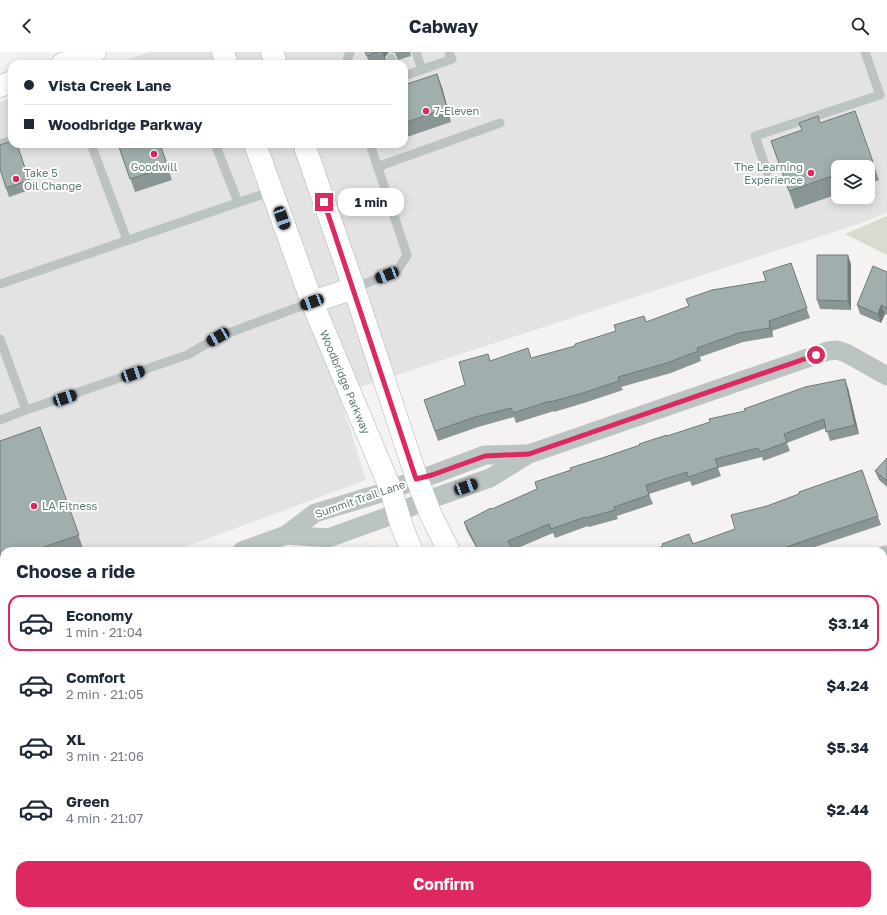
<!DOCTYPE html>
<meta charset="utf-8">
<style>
:root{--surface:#fff;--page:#f6f6f7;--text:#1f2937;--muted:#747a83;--line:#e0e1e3;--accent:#dd2960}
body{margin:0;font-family:"Golos Text",sans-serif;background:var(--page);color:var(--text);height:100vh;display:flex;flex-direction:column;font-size:15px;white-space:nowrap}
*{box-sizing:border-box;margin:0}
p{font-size:13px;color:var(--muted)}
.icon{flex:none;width:22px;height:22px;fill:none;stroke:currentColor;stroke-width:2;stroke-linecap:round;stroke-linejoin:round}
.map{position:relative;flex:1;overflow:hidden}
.sheet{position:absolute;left:0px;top:495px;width:887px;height:368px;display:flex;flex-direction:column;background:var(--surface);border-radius:12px 12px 0 0;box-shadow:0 2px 10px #0003}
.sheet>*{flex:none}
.top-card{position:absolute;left:8px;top:8px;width:400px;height:88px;border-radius:12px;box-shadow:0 2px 10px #0003;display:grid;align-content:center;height:88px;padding:0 16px;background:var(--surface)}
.fabs{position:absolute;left:831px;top:108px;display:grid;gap:8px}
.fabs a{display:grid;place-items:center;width:44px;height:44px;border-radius:8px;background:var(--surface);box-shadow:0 2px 10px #0003;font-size:20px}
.end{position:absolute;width:18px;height:18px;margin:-9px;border:5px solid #dd2960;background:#fff;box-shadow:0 0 0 2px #fff}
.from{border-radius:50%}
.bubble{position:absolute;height:28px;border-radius:12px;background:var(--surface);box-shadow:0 2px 10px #0003;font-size:13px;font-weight:700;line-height:28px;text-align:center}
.car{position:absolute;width:12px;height:24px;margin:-12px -6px;border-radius:5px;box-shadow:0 0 3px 1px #0007;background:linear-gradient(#222 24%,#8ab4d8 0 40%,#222 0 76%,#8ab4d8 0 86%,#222 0)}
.top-card b{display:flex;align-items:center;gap:14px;height:38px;font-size:15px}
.top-card b+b{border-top:1px solid var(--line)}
.top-card i{width:10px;height:10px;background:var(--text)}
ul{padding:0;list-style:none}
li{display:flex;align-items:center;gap:12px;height:56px;margin:0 8px 6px;padding:0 8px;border:2px solid transparent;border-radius:12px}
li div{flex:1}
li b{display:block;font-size:15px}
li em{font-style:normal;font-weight:700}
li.selected{border-color:var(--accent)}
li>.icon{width:36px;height:36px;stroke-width:1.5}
h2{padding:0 16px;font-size:18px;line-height:48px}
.button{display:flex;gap:8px;margin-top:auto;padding:8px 16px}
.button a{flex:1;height:46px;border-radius:12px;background:var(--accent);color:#fff;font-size:16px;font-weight:700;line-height:46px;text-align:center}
header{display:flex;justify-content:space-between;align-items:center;height:52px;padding:0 16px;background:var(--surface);font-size:18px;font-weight:700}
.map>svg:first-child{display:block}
</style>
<header><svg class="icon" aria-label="back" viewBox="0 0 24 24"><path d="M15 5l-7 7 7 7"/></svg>Cabway<svg class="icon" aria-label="search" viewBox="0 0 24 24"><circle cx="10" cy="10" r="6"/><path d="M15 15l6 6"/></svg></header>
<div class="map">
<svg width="887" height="863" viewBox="0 0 887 863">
<rect width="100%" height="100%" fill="#f5f3f1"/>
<path fill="#e2e3e2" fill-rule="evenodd" d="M150,0H887V161L855,173L339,342L366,428L174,499H4V561L0,563V50L12,46V92H404V12H114ZM838,115H868V145H838Z"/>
<path fill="#d9dad0" d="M887,164V203L845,182Z
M519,859H569L571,863H507Z"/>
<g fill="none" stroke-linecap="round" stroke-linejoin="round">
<defs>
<path id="secondary" d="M223,0L227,12
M272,0L276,12
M255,92L312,250L391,438L402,475L412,499
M304,92L354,236L417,427L431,463L449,499
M312,250L354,236
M578,859L580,863
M613,859L615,863"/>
<path id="primary" d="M62,12L95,0
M0,34L12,30"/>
</defs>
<use href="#secondary" stroke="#acb6b6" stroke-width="23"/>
<use href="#primary" stroke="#adb6b5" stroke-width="23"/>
<path stroke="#bbc3c3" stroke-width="9" d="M416,0L422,18
M391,6L393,12
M346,12L350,0
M404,24L452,7L449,0
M0,92L12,88
M91,92L127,188
M215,92L238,150
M377,115L500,71
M767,120L755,84L880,43L865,0
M0,232L272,139
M354,236L397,219L407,203L370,92
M0,287L26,358L187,303L218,285L312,250
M0,368L26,358"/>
<path stroke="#bbc3c3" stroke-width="19" d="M286,483L328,486L384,466L425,449L490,426L529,402L828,299L837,298L846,301L887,324
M242,499L286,483L315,461L391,438L417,427L432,423L485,403L527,402
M883,504L887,503
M0,585L4,583
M883,727L887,726
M741,859L743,863
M71,863L72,859
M472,863L484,859"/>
<use href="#secondary" stroke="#fff" stroke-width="22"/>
<use href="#primary" stroke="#fff" stroke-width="22"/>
</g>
<path fill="#8a9696" d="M365,0H410L411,4L398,8L395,1L389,0L385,5L387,12H370Z
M404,33L442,35L451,70L404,86Z
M855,59L879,128L868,132V115H838V142L795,157L771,89L802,78L820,71Z
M17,92L32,137L9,145L6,136Z
M118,92H160L172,128L135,140Z
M791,211L810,266L772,279L773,285L743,290L700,305L701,309L671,321L621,335L623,338L584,351L554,360V359L516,371L514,365L478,375L438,389L424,348L465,333L488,302L490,309L532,306L575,294L766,229Z
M851,212V258L820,257L817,248Z
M887,220V263L885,262L881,271L860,262L857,253Z
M848,336L859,382L830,389L826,376L787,391L790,399L763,409L762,405L718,416L721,424L692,434L690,429L649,442L653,452L617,464L618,467L589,475L588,474L555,486L553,481L513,498V499H478L467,479L464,470L492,457L537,437L571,418L605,405L667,384Z
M40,375L84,499H4V528L0,530V389Z
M887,406V435L879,428L875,419Z
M862,418L881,473L803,499H650L693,492L735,477L767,454Z
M887,533V592L883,593V534Z
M4,610V665L0,666V612Z
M887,636V652L883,642V638Z
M883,683L887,697L883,698Z
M887,761V809L884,810L883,808V763Z
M252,859H384L373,863H254Z"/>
<path fill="#707a7a" d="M382,0H389L385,5L387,12Z
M437,22L442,35L451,70L447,56Z
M848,203L851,212V258L848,249Z
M881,253L885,262L881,271L878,262Z
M769,269L772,279L773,285L770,276Z
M845,327L848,336L859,382L855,373Z
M883,683L887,697L883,688Z
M28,859H35L33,863H27Z
M135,859H141L140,863H134Z"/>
<path fill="#a0afae" stroke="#707a7a" d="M365,0H378L367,4Z
M437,22L447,56L404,71V33Z
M855,59L873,110L859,115H838V122L789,139L771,89L802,78L799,71L818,64L820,71Z
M12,89V92H17L29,128L6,136L0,117V93Z
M118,92H160L168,115L130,127Z
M817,203H848V249L817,248Z
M791,211L807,256L769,269L770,276L739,281L697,296L698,299L667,311L618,325L619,329L580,342L550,350V349L513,361L511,356L475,365L435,379L424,348L465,333L459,310L488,302L490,309L528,296L531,306L575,294V292L616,279L614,273L644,264L646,270L689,254L686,247L712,238L766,229L763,220Z
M873,214L887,220V256L881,253L878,262L857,253Z
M845,327L855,373L826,380L824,367L784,382L787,390L760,400L758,396L715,407L718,415L688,425L687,420L646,433L649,443L614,455L615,458L586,466L585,465L551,477L549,472L508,489L512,497L508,499H479L464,470L491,456L492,457L537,437L535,430L571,418L570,416L605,405L640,393L639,392L667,383V384L710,370L709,367L745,359L744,357L805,335Z
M40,375L79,483L32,499H4V508L0,510V389Z
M887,406V429L875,419Z
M862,418L878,464L815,485L775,499H650L663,494L662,492L689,482L693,492L735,477L731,463L767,454L799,442V440Z
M371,495L372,499H359Z
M607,496L609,499H603Z
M887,533V582L883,583V534Z
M4,610V655L0,656V612Z
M887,636V649L883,641V638Z
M887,761V798L883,800V763Z
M0,787L4,788V859H28L27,863H0Z
M101,859H135L134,863H100Z
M191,859H192L200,863H189Z
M206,859H219L227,863H204Z
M254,859H354L343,863H257Z
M659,859H708L710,863H661Z
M780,859H828L830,863H781Z"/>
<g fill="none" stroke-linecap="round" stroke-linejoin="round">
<path stroke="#dd2960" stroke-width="5" d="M324,150L416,427L432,423L485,404L529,402L816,303"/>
</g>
<g fill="#dd2960" stroke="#fff" stroke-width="1.5">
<circle cx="426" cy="59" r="4"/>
<circle cx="154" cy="102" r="4"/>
<circle cx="811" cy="121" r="4"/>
<circle cx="16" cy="127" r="4"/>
<circle cx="34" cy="454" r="4"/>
</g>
<g text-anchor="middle" stroke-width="4" stroke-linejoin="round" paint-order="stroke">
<g font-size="11" fill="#617b7a" stroke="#fff" text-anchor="start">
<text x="434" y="63">7-Eleven</text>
<text x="154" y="119" text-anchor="middle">Goodwill</text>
<text x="803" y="119" text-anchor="end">The Learning<tspan x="803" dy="13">Experience</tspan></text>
<text x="24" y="125">Take 5<tspan x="24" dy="13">Oil Change</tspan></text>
<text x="42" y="458">LA Fitness</text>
</g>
<g font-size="11" fill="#617b7a" stroke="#fff">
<text transform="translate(345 330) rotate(67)" y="4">Woodbridge Parkway</text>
<text transform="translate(360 447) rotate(-19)" y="4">Summit Trail Lane</text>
</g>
</g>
</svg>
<div class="fabs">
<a><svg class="icon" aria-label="layers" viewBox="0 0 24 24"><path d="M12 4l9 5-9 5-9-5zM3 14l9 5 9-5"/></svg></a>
</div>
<i class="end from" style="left:816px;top:303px"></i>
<i class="end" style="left:324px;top:150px"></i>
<div class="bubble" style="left:338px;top:136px;width:66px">1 min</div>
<i class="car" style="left:282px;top:166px;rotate:160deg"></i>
<i class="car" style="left:387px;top:223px;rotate:249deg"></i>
<i class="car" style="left:312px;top:250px;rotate:250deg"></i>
<i class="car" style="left:218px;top:285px;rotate:240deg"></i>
<i class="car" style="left:133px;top:322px;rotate:71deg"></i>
<i class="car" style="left:65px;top:346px;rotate:71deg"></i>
<i class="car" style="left:466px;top:435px;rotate:70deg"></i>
<div class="top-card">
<b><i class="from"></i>Vista Creek Lane</b>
<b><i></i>Woodbridge Parkway</b>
</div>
<section class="sheet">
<h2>Choose a ride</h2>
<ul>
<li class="selected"><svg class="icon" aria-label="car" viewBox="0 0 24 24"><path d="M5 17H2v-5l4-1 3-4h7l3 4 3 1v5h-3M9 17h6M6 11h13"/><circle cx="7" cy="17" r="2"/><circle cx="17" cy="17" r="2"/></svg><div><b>Economy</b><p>1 min · 21:04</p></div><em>$3.14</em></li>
<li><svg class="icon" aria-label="car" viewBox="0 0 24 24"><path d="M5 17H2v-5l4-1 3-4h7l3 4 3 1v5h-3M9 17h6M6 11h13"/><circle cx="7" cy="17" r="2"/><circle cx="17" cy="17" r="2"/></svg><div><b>Comfort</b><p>2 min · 21:05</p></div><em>$4.24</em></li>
<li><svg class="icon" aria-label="car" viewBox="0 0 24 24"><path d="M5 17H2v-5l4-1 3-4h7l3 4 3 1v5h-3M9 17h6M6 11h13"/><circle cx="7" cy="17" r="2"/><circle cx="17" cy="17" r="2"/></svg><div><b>XL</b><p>3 min · 21:06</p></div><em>$5.34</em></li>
<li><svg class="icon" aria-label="car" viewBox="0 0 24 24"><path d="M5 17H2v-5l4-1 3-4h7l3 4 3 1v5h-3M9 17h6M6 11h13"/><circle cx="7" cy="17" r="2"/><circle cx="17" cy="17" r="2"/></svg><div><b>Green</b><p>4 min · 21:07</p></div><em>$2.44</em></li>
</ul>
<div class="button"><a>Confirm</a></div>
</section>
</div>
